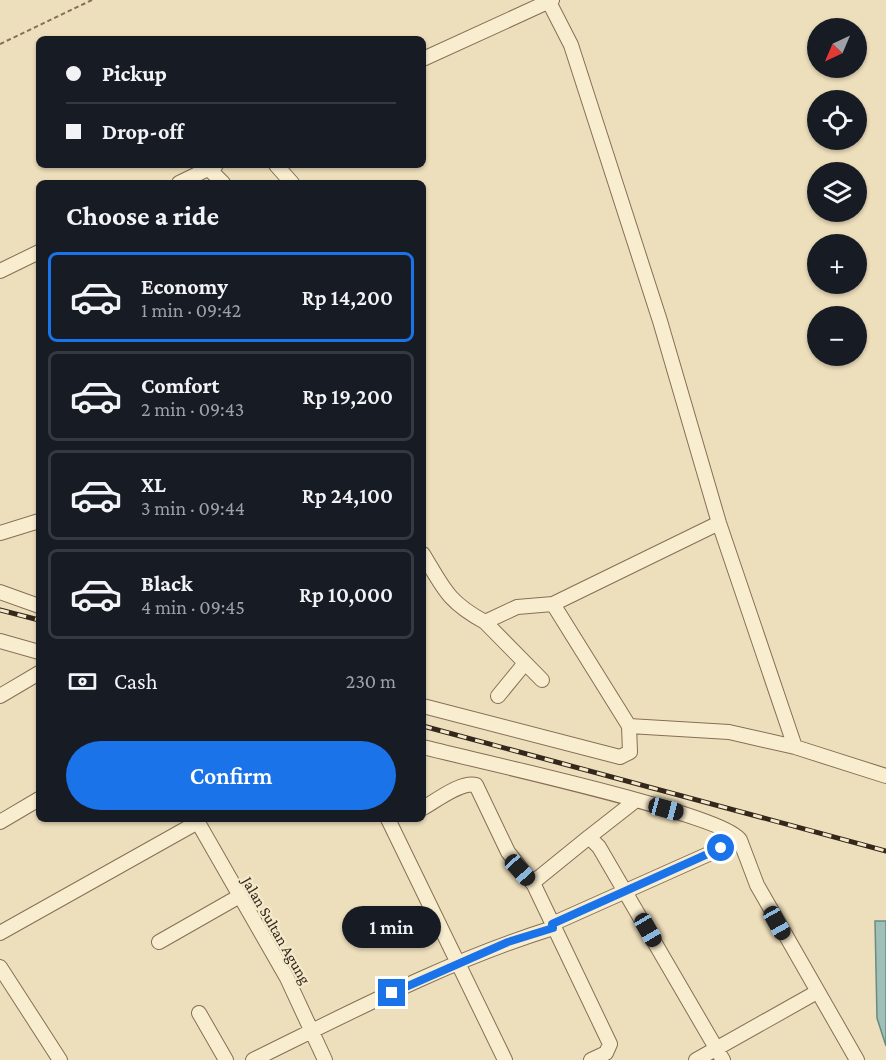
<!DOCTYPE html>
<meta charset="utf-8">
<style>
:root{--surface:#171b24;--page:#242831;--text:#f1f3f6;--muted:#9ea1a6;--line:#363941;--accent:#1a73e8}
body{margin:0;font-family:"Crimson Pro",serif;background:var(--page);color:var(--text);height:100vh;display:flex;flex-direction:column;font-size:22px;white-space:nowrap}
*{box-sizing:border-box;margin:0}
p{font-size:20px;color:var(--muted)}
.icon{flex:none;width:33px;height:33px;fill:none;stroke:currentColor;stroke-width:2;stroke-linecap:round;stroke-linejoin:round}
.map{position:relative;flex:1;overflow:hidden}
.panel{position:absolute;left:36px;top:180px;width:390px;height:642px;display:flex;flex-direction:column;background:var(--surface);border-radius:9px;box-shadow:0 2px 4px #0004}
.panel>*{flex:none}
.hud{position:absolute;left:36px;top:36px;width:390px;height:132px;border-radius:9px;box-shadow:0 2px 4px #0004;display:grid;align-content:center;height:132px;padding:0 30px;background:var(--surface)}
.needle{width:39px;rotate:224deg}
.fabs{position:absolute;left:807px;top:18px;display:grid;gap:12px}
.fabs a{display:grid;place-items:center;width:60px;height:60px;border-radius:50%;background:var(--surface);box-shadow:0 2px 4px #0004;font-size:30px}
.end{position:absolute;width:27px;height:27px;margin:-14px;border:8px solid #1a73e8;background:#fff;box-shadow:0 0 0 3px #fff}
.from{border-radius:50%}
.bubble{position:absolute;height:42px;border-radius:21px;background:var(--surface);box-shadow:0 2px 4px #0004;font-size:20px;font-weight:600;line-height:42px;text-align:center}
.car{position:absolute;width:18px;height:36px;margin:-18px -9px;border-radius:8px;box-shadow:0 0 4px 2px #0007;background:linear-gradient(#222 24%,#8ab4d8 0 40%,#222 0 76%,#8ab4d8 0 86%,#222 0)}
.hud b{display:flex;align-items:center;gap:21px;height:57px;font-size:22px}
.hud b+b{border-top:2px solid var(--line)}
.hud i{width:15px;height:15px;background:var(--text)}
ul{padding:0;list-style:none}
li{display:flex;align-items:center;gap:18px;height:90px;margin:0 12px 9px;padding:0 18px;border:3px solid var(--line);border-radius:9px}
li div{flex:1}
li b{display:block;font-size:22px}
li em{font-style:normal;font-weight:600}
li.selected{border-color:var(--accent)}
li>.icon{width:54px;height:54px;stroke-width:1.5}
h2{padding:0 30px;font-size:27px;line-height:72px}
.pay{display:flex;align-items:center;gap:15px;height:66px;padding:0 30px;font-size:22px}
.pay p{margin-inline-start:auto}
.cta{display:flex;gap:12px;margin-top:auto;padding:12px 30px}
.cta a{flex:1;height:69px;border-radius:36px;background:var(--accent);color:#fff;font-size:24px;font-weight:600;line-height:69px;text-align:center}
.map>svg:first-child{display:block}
</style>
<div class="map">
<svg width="886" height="1060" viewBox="0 0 886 1060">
<rect width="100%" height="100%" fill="#eedfbc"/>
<path fill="#a0bfb6" stroke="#688c83" stroke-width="1.5" d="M875,921H886V1046L877,1018Z"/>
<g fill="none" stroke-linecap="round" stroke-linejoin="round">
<defs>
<path id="minor" d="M548,0L571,45L660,321L719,523L795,747L886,776
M423,59L552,0
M276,165L292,183
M209,169L223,183
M179,183L216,165
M0,271L39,252
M0,533L39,521
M423,554C444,589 448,602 485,622L517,607L553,604L719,523
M0,592L39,606
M553,604L629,726L729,732L795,747
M485,622L542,680
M0,641L39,652
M0,696L39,673
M498,696L525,663
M423,706L620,757L630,752L629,726
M423,747C468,759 725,814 740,840
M423,808C436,801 461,781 476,785L508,852L534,885
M196,819L287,978L325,1060
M388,819L505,1060
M0,822L39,799
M589,837L635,801
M552,924L740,840L757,885L857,1060
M0,933L198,822
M159,942L238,897
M0,967L60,1060
M199,1013L226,1060
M253,1060C351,1012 450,960 553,928
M591,1060L606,1053L610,1044L534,885L536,880L589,837L599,847L723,1060
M696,1060L817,992"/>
</defs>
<use href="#minor" stroke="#856f56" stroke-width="16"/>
<path stroke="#856f56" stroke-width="2" stroke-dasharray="4.5 3" stroke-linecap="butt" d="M0,44L92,0"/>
<use href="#minor" stroke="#f9edcf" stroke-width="14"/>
<defs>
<path id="rail" d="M0,610L39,620
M423,726L886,851"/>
</defs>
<use href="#rail" stroke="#34271b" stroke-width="5"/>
<use href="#rail" stroke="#f5e9cc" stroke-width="3" stroke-dasharray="9" stroke-linecap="butt"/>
</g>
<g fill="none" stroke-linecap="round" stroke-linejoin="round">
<path stroke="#1a73e8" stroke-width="8" d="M392,993L508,942L553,928L552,924L721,848"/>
</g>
<g text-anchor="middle" stroke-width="4.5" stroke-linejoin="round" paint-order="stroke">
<g font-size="16" fill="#34271b" stroke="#f5e9cc">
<text transform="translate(277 930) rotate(60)" y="6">Jalan Sultan Agung</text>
</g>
</g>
</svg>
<div class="fabs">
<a><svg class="needle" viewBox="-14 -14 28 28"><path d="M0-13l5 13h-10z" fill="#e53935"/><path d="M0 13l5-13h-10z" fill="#9ea1a6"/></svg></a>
<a><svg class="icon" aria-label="locate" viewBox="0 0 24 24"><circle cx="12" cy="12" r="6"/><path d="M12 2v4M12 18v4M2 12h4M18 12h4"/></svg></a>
<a><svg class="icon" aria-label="layers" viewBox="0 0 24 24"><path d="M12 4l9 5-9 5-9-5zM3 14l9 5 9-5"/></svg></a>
<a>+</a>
<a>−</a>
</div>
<i class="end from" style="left:721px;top:848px"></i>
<i class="end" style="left:392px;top:993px"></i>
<div class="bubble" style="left:342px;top:906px;width:99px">1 min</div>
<i class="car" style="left:666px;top:809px;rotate:105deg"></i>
<i class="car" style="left:520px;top:870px;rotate:138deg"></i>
<i class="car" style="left:777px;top:923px;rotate:151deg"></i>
<i class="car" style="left:648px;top:930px;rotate:150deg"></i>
<div class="hud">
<b><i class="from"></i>Pickup</b>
<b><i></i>Drop-off</b>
</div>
<section class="panel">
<h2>Choose a ride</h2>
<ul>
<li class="selected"><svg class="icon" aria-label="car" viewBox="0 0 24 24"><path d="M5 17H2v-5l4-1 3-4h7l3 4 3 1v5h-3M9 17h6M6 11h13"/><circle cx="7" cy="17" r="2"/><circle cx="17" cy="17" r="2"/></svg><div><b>Economy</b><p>1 min · 09:42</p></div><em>Rp 14,200</em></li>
<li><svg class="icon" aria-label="car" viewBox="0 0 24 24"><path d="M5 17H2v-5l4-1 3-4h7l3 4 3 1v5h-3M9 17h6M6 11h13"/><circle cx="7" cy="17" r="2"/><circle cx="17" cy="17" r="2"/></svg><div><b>Comfort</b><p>2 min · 09:43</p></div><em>Rp 19,200</em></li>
<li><svg class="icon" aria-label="car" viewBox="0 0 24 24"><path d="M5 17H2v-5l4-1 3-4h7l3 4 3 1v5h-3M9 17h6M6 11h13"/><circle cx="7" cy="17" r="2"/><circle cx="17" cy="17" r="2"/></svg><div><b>XL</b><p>3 min · 09:44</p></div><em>Rp 24,100</em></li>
<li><svg class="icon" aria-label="car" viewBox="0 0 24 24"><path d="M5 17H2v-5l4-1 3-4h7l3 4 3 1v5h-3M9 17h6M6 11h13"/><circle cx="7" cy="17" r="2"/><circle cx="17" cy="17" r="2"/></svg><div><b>Black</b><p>4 min · 09:45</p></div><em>Rp 10,000</em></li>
</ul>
<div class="pay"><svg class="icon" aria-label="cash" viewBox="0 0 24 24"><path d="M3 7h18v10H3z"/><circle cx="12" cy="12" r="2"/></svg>Cash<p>230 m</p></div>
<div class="cta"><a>Confirm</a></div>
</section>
</div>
